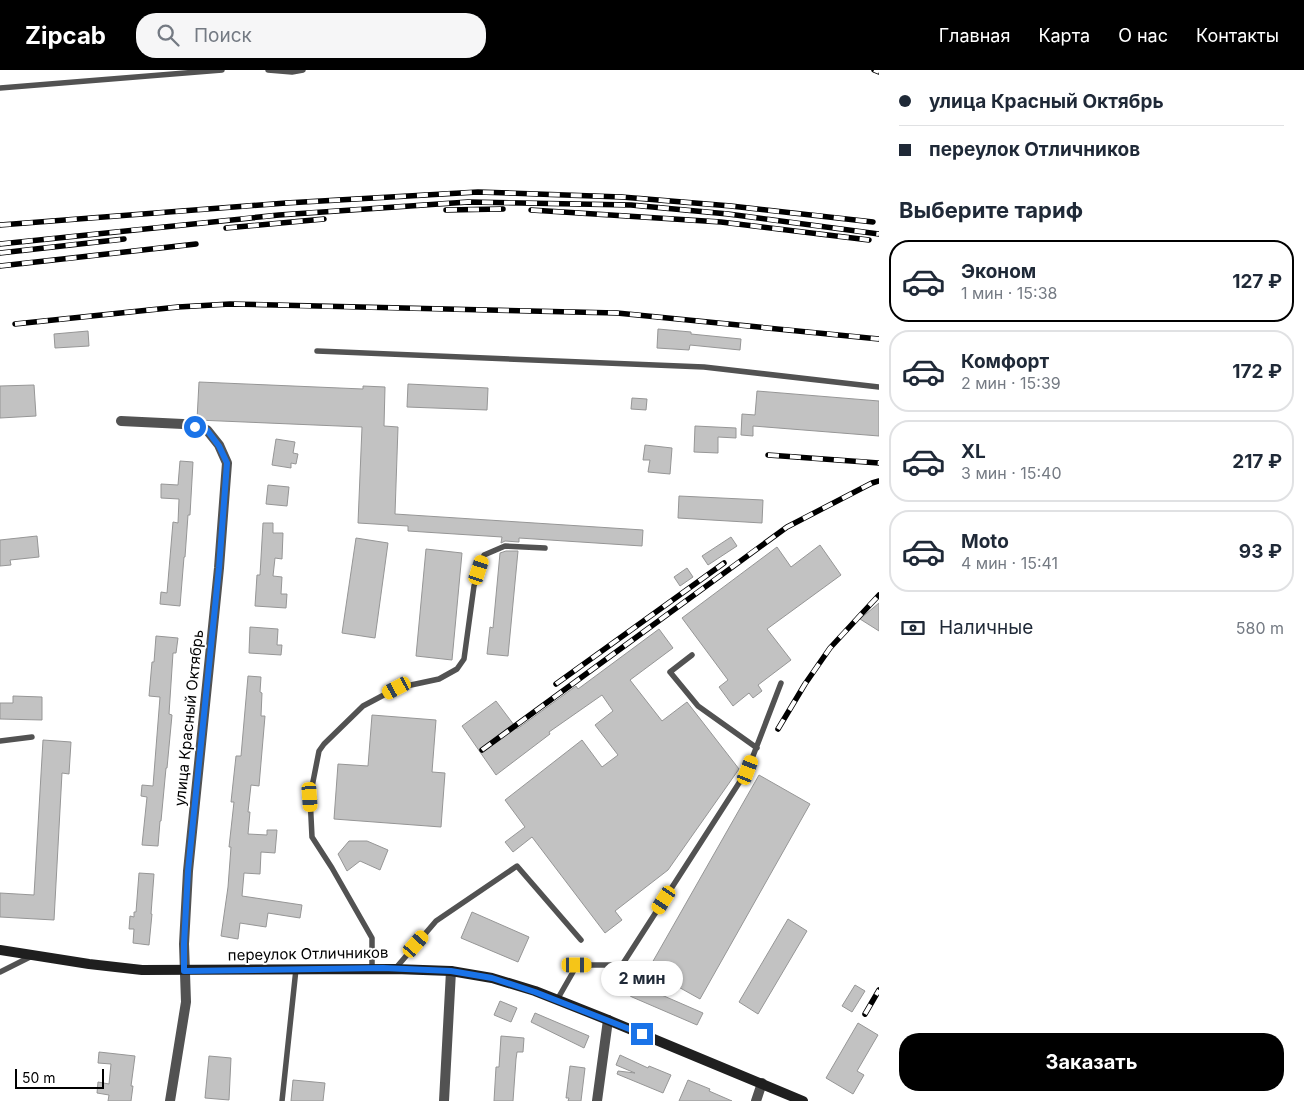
<!DOCTYPE html>
<html lang="ru">
<meta charset="utf-8">
<style>
:root{--surface:#fff;--page:#f6f6f7;--text:#1f2937;--muted:#747a83;--line:#e0e1e3;--accent:#000}
body{margin:0;font-family:Inter,sans-serif;background:var(--page);color:var(--text);height:100vh;display:flex;flex-direction:column;font-size:19px;white-space:nowrap}
*{box-sizing:border-box;margin:0}
p{font-size:16px;color:var(--muted)}
.icon{flex:none;width:28px;height:28px;fill:none;stroke:currentColor;stroke-width:2;stroke-linecap:round;stroke-linejoin:round}
.map{position:relative;flex:1;overflow:hidden}
.side{display:flex;flex-direction:column;background:var(--surface);width:425px}
.side>*{flex:none}
.guide{display:grid;align-content:center;height:110px;padding:0 20px;background:var(--surface)}
.scale{position:absolute;left:15px;bottom:12px;width:89px;box-sizing:border-box;padding-left:5px;border:2px solid #000;border-top:0;font-size:14px;line-height:18px;white-space:nowrap;color:#000;-webkit-text-stroke:4px #fff;paint-order:stroke}
.end{position:absolute;width:22px;height:22px;margin:-11px;border:6px solid #1a73e8;background:#fff;box-shadow:0 0 0 2px #fff}
.from{border-radius:50%}
.bubble{position:absolute;height:35px;border-radius:18px;background:var(--surface);box-shadow:0 1px 4px #0004;font-size:16px;font-weight:700;line-height:35px;text-align:center}
.car{position:absolute;width:15px;height:30px;margin:-15px -8px;border-radius:6px;box-shadow:0 0 4px 1px #0007;background:linear-gradient(#f5c518 24%,#345 0 40%,#f5c518 0 76%,#345 0 86%,#f5c518 0)}
.guide b{display:flex;align-items:center;gap:18px;height:48px;font-size:19px}
.guide b+b{border-top:1px solid var(--line)}
.guide i{width:12px;height:12px;background:var(--text)}
ul{padding:0;list-style:none}
li{display:flex;align-items:center;gap:15px;height:82px;margin:0 10px 8px;padding:0 10px;border:2px solid var(--line);border-radius:20px}
li div{flex:1}
li b{display:block;font-size:19px}
li em{font-style:normal;font-weight:700}
li.active{border-color:var(--accent)}
li>.icon{width:45px;height:45px;stroke-width:1.5}
h2{padding:0 20px;font-size:22px;line-height:60px}
.pay{display:flex;align-items:center;gap:12px;height:55px;padding:0 20px;font-size:19px}
.pay p{margin-inline-start:auto}
.cta{display:flex;gap:10px;margin-top:auto;padding:10px 20px}
.cta a{flex:1;height:58px;border-radius:20px;background:var(--accent);color:#fff;font-size:20px;font-weight:700;line-height:58px;text-align:center}
header{display:flex;align-items:center;gap:30px;box-sizing:border-box;height:70px;padding:0 25px;background:var(--accent);color:#fff}
header strong{font-size:24px}
nav{display:flex;gap:28px;margin-inline-start:auto;font-size:18px}
.search{width:350px;height:45px;background:var(--page);display:flex;align-items:center;gap:12px;box-sizing:border-box;padding:0 18px;border-radius:20px;color:var(--muted);font-size:19px}
main{display:flex;flex:1;min-height:0}
.map>svg:first-child{display:block}
</style>
<header>
<strong>Zipcab</strong>
<div class="search"><svg class="icon" aria-label="search" viewBox="0 0 24 24"><circle cx="10" cy="10" r="6"/><path d="M15 15l6 6"/></svg>Поиск</div>
<nav><a>Главная</a><a>Карта</a><a>О нас</a><a>Контакты</a></nav>
</header>
<main>
<div class="map">
<svg width="879" height="1031" viewBox="0 0 879 1031">
<rect width="100%" height="100%" fill="#fff"/>
<path fill="#c2c2c2" stroke="#969696" d="M658,259L691,262V264L741,269L740,280L690,275L689,280L657,278Z
M88,261L89,276L55,278L54,264Z
M199,312L363,319V316L385,317L384,356L398,357L395,444L643,460L642,476L519,468V472L505,471L501,473L502,467L408,461V456L358,453L362,357L197,350Z
M408,314L488,318L487,340L407,337Z
M34,315L36,346L0,348V316Z
M757,321L879,331V366L753,356V366L741,365L742,344L755,345Z
M632,328L647,329L646,340L631,339Z
M695,356L736,358V368L718,367V383L694,382Z
M276,369L295,372L293,383L298,384L296,394L291,393V398L272,395Z
M645,375L672,378L670,404L648,402L650,390H643Z
M180,391L193,392L190,445H188L185,487H184L180,536L160,534L161,522L167,523L173,452L178,453L179,429L161,428V414L178,415Z
M268,415L289,417L287,436L266,434Z
M679,426L763,430L762,453L678,448Z
M263,453H273V463H283L282,489L275,488L273,506L282,507L281,524H287L286,538L255,536L257,505H260Z
M37,466L39,487L10,490L11,495L0,496V470Z
M731,467L737,476L708,495L702,486Z
M356,468L388,473L375,568L342,563Z
M820,475L841,505L767,559L791,590L758,615L762,621L753,628L749,623L733,636L719,617L728,610L682,548L777,477L791,497Z
M426,479L462,483L452,590L416,586Z
M506,481H518L508,586L487,584L490,557L493,558L500,483Z
M687,498L693,507L680,516L674,507Z
M879,533V561L860,549Z
M250,557L278,559L277,575H282L281,585L249,583Z
M659,559L673,578L630,610L662,651L687,632L739,699L668,800L615,841L622,850L605,863L532,767L513,782L505,772L525,757L505,730L582,670L602,697L618,685L595,655L613,641L602,625L549,662L550,664L496,705L462,656L496,631L517,659L576,616L578,619Z
M156,566L178,568L176,583H173L169,644L172,645L167,698H166L161,751H160L158,776L142,775L147,727L141,726L142,715L153,716L160,627L149,626L152,592H154Z
M248,606L261,607L260,622L262,623L261,646H265L259,716L251,715L248,742H250L248,764L267,765V760H277L275,783L261,782L260,804L244,803L242,826L302,835L300,848L268,843L266,857L240,853L238,869L221,866L228,817L231,777H229L234,732H231L236,686H241Z
M13,626L42,627V650L0,649V633H13Z
M372,645L436,650L432,702L445,703L441,757L334,749L338,694L368,696Z
M43,670L71,672L69,704L62,703L54,850L0,847V823L34,825Z
M759,705L810,734L700,929L648,900Z
M349,771H367L388,780L380,800L360,791L347,801L338,784Z
M139,803L154,804L151,844H152L149,875L133,873L134,859H129L130,846L134,847V842H136Z
M472,842L529,867L518,892L461,868Z
M788,849L807,861L758,944L739,932Z
M618,906L703,943L697,955L632,927L614,916Z
M855,915L865,921L852,942L842,936Z
M500,931L517,938L511,952L494,945Z
M535,943L589,966L584,978L531,952Z
M858,953L878,965L857,1001L864,1005L853,1024L826,1008Z
M501,966L524,968L523,982H517L516,989L513,1031H494L496,997H499Z
M99,982L135,986L131,1016H133L131,1031H108L109,1025L97,1023L98,1012L109,1014L111,994L98,993Z
M620,985L648,998L649,996L671,1005L663,1023L617,1004L618,1001L635,1003L616,995Z
M209,986L231,988L229,1030L205,1028Z
M570,996L585,998L581,1031H568L569,1028H566Z
M293,1010L325,1013L323,1031H291Z
M688,1010L710,1019L709,1021L732,1031H679Z"/>
<g fill="none" stroke-linecap="round" stroke-linejoin="round">
<path stroke="#525252" stroke-width="5.5" d="M268,0L292,2L303,0
M0,18L222,0
M317,281L704,297L879,317
M692,585L670,602L698,636L757,678
M0,671L32,667
M372,899V868L332,798L312,767L310,727L319,681L324,674L363,636L397,618L439,609L457,599L464,589L474,516L484,485L505,476L545,478
M395,899L436,851L517,796L581,870
M0,902L32,886
M557,930L577,895H622L748,699L781,613
M282,1031L296,899"/>
<path stroke="#525252" stroke-width="10" d="M121,351L183,354L207,360L219,375L227,393L219,498L188,801L184,874L186,932L170,1031
M444,1031L451,901
M597,1031L608,950
M756,1031L762,1013"/>
<path stroke="#1f1f1f" stroke-width="10" d="M0,880L89,894L142,900L395,899L451,901L492,908L535,921L608,950L803,1031"/>
<defs>
<path id="rail" d="M874,0L879,2
M446,140L503,139
M531,140L721,152L869,170
M0,155L286,133L478,122L622,127L731,136L873,152
M226,158L324,149
M0,174L279,145L468,132L631,135L728,144L879,164
M0,183L124,169
M0,196L196,174
M15,254L178,237L230,234L617,243L879,269
M768,385L879,393
M556,614L724,493
M778,659L805,614L830,578L879,525
M482,680L787,457L872,413L879,411
M865,944L879,920"/>
</defs>
<use href="#rail" stroke="#000" stroke-width="5.5"/>
<use href="#rail" stroke="#fff" stroke-width="4" stroke-dasharray="11" stroke-linecap="butt"/>
</g>
<g fill="none" stroke-linecap="round" stroke-linejoin="round">
<path stroke="#1a73e8" stroke-width="6" d="M195,357L207,360L219,376L227,393L219,498L188,801L184,874V901L383,898L451,901L492,908L535,922L642,964"/>
</g>
<g text-anchor="middle" stroke-width="4" stroke-linejoin="round" paint-order="stroke">
<g font-size="15" fill="#000" stroke="#fff">
<text transform="translate(189 648) rotate(-84)" y="5">улица Красный Октябрь</text>
<text transform="translate(308 884) rotate(-1)" y="5">переулок Отличников</text>
</g>
</g>
</svg>
<div class="scale">50 m</div>
<i class="end from" style="left:195px;top:357px"></i>
<i class="end" style="left:642px;top:964px"></i>
<div class="bubble" style="left:601px;top:891px;width:82px">2 мин</div>
<i class="car" style="left:479px;top:500px;rotate:18deg"></i>
<i class="car" style="left:397px;top:618px;rotate:242deg"></i>
<i class="car" style="left:748px;top:700px;rotate:21deg"></i>
<i class="car" style="left:310px;top:727px;rotate:176deg"></i>
<i class="car" style="left:664px;top:830px;rotate:213deg"></i>
<i class="car" style="left:416px;top:874px;rotate:41deg"></i>
<i class="car" style="left:577px;top:895px;rotate:90deg"></i>
</div>
<section class="side">
<div class="guide">
<b><i class="from"></i>улица Красный Октябрь</b>
<b><i></i>переулок Отличников</b>
</div>
<h2>Выберите тариф</h2>
<ul>
<li class="active"><svg class="icon" aria-label="car" viewBox="0 0 24 24"><path d="M5 17H2v-5l4-1 3-4h7l3 4 3 1v5h-3M9 17h6M6 11h13"/><circle cx="7" cy="17" r="2"/><circle cx="17" cy="17" r="2"/></svg><div><b>Эконом</b><p>1 мин · 15:38</p></div><em>127 ₽</em></li>
<li><svg class="icon" aria-label="car" viewBox="0 0 24 24"><path d="M5 17H2v-5l4-1 3-4h7l3 4 3 1v5h-3M9 17h6M6 11h13"/><circle cx="7" cy="17" r="2"/><circle cx="17" cy="17" r="2"/></svg><div><b>Комфорт</b><p>2 мин · 15:39</p></div><em>172 ₽</em></li>
<li><svg class="icon" aria-label="car" viewBox="0 0 24 24"><path d="M5 17H2v-5l4-1 3-4h7l3 4 3 1v5h-3M9 17h6M6 11h13"/><circle cx="7" cy="17" r="2"/><circle cx="17" cy="17" r="2"/></svg><div><b>XL</b><p>3 мин · 15:40</p></div><em>217 ₽</em></li>
<li><svg class="icon" aria-label="car" viewBox="0 0 24 24"><path d="M5 17H2v-5l4-1 3-4h7l3 4 3 1v5h-3M9 17h6M6 11h13"/><circle cx="7" cy="17" r="2"/><circle cx="17" cy="17" r="2"/></svg><div><b>Moto</b><p>4 мин · 15:41</p></div><em>93 ₽</em></li>
</ul>
<div class="pay"><svg class="icon" aria-label="cash" viewBox="0 0 24 24"><path d="M3 7h18v10H3z"/><circle cx="12" cy="12" r="2"/></svg>Наличные<p>580 m</p></div>
<div class="cta"><a>Заказать</a></div>
</section>
</main>
